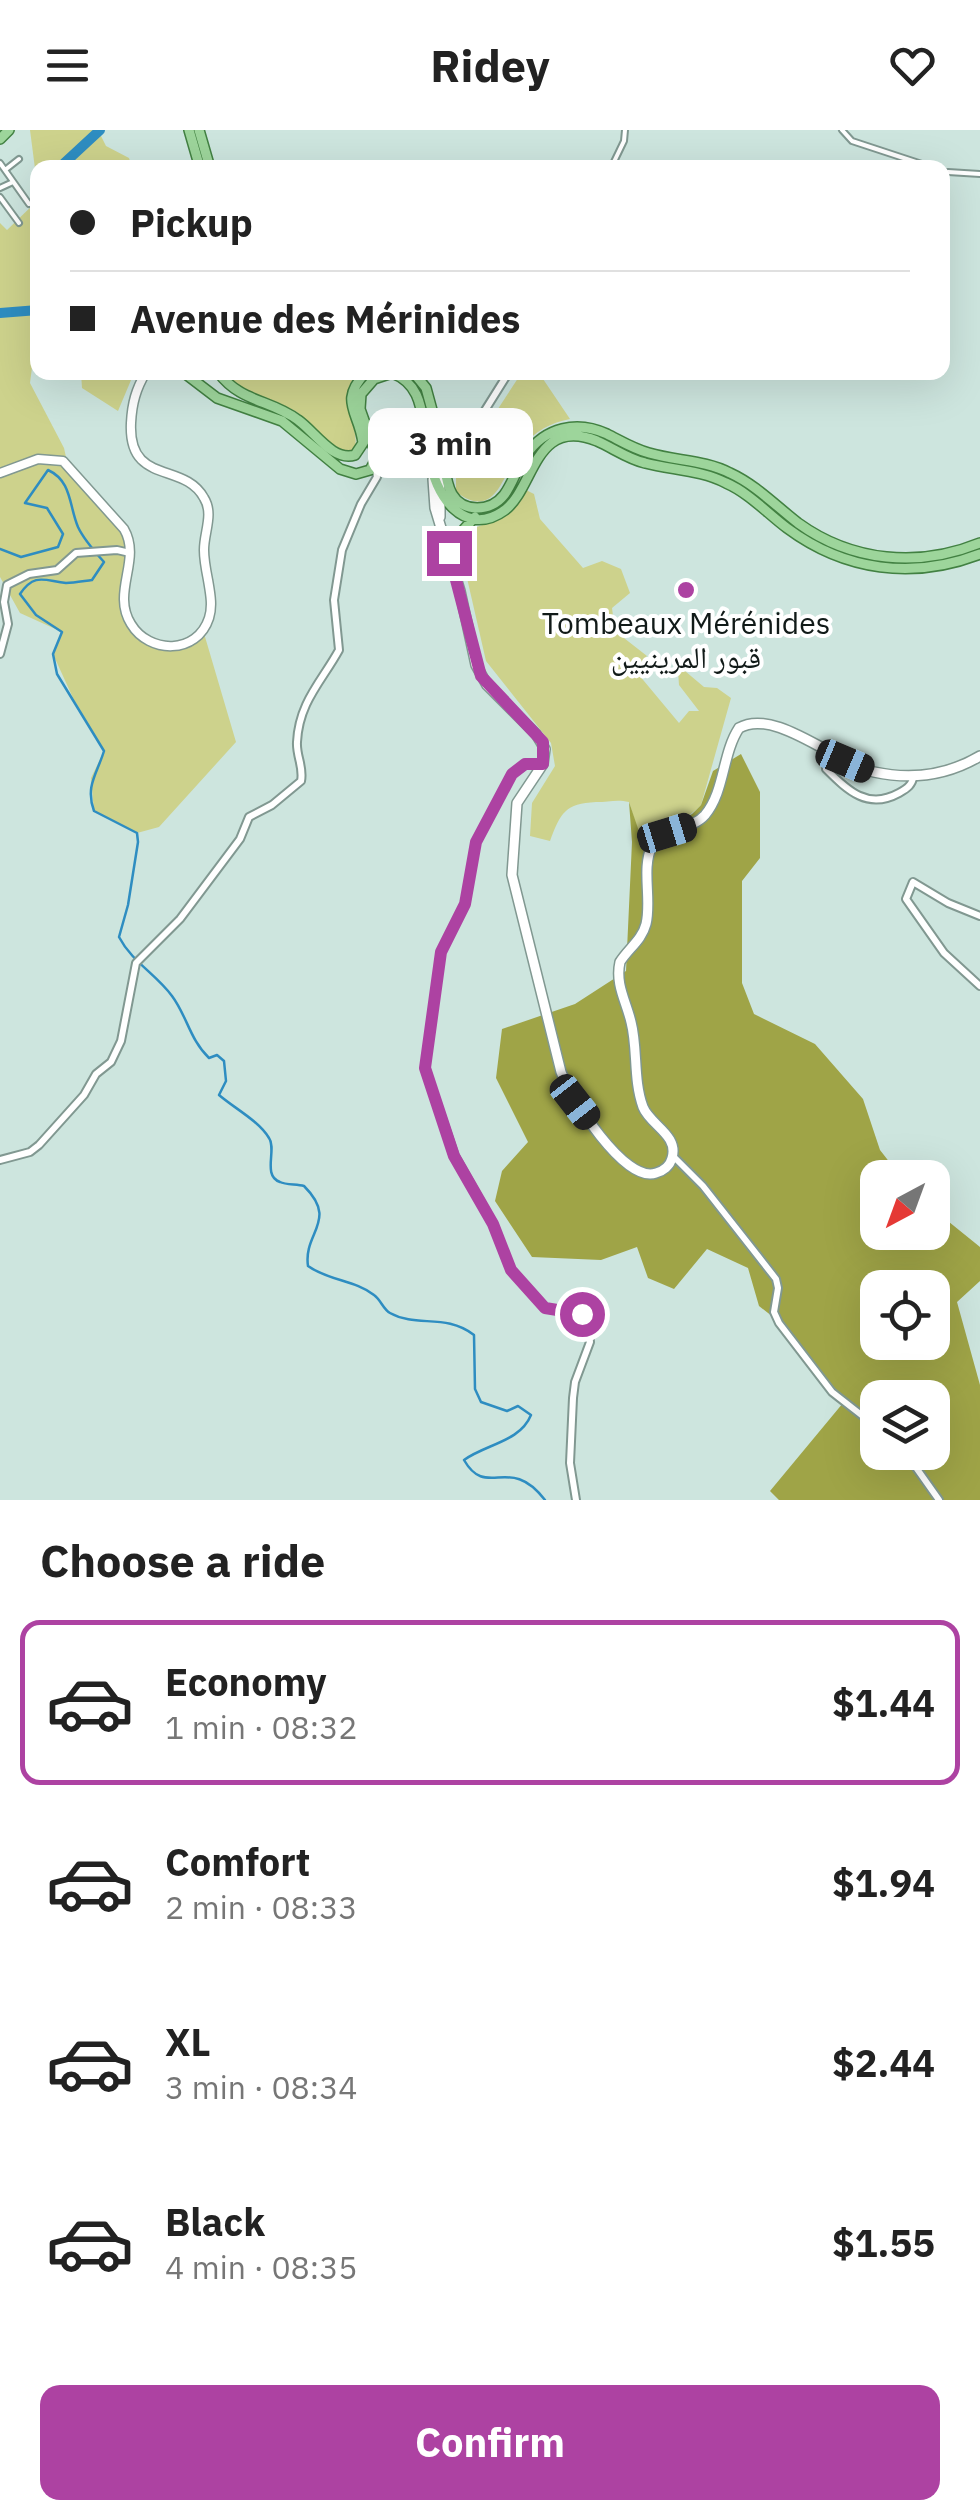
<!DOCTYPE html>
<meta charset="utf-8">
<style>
:root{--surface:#fff;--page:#f2f2f2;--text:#222;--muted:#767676;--line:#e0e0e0;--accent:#ad42a2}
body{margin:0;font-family:"IBM Plex Sans","Noto Naskh Arabic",sans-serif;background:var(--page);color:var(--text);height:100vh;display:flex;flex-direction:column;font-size:38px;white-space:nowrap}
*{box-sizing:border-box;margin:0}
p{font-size:32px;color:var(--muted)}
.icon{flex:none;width:55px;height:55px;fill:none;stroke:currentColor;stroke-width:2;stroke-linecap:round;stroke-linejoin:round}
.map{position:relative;height:1370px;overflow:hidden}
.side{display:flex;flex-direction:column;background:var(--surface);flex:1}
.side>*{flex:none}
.guide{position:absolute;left:30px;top:30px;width:920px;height:220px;border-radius:20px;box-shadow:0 10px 40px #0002;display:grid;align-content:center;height:220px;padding:0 40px;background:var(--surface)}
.needle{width:65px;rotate:221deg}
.buttons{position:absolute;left:860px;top:1030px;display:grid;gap:20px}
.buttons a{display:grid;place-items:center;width:90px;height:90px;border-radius:20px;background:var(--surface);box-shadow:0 10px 40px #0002;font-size:50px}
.end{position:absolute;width:45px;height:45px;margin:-22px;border:12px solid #ad42a2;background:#fff;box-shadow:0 0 0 5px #fff}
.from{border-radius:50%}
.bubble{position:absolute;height:70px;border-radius:20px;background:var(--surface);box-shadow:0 10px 40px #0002;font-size:32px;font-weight:800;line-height:70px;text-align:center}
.car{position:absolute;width:30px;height:60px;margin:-30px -15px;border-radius:12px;box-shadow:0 0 8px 2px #0007;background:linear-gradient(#222 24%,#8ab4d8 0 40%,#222 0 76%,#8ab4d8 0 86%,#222 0)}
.guide b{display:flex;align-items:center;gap:35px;height:95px;font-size:38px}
.guide b+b{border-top:2px solid var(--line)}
.guide i{width:25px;height:25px;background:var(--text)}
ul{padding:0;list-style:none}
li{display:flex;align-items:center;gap:30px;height:165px;margin:0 20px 15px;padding:0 20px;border:5px solid transparent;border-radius:20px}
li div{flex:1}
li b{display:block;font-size:38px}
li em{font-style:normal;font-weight:800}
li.active{border-color:var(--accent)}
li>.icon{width:90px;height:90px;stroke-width:1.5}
h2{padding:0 40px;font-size:45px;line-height:120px}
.button{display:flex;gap:20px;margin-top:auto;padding:20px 40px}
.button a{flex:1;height:115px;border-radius:20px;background:var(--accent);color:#fff;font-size:40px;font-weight:800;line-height:115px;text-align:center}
header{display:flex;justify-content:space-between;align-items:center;height:130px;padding:0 40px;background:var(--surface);font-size:45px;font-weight:800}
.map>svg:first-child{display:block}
</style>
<header><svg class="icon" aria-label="menu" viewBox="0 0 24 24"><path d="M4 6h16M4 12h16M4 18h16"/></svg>Ridey<svg class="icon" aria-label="heart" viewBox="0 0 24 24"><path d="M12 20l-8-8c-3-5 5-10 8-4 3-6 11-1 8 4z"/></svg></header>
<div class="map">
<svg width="980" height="1370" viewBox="0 0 980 1370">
<rect width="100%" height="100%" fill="#cde5de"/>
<path fill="#cdd28c" d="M30,0H98L106,16L129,28L132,37L38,38L37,54Z
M37,71L38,221L34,222L30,253L64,318L68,336L123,398L130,433L123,472L136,507L168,519L203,500L236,612L159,697L137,703L94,681L91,648L104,621L73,568L53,524L62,502L20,483L0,447V93L7,100Z
M522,242L539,243L570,289C550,293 535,301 522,317C503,340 498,393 456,362V336L466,337L467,330L459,327L475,314Z
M81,243H134L118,281L82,258Z
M224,243H357C332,277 363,292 354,322C331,322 314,293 295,281C270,266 244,265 224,243Z
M526,360L534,364L540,389L583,438L602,431L621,439L630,463L612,478L615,501L647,526L634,539L679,593L689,581H699L679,555L678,541H685L704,557L717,558L731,568L701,675C680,696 662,695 645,723L629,672C617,669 609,672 596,672C565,674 561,682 550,711L530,706L532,673L555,636L551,613L486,531L464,435L466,402C491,390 513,388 526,360Z"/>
<path fill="#9fa447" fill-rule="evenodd" d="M741,624L760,662V728L742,751V853L754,884L815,914L863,969L880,1020L901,1047L878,1048V1102H932L933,1079L980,1117V1151L957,1172L980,1255V1370H779L770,1361L843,1273L787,1198L759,1176L748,1138L707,1119L674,1159L648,1148L637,1117L601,1130L532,1127L495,1071L502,1041L528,1012L496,948L502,899L575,874L626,841L632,712L629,672L646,722L657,704L692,684L701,675L713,641ZM878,1158H932V1212H878ZM878,1268H932V1322H878Z"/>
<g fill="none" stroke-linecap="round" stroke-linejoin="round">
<path stroke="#2e8dc1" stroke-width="2.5" d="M0,419L21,427L58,417L63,404L47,378L25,373L48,340C72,351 69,376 78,397C84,410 95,422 104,432L92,450C84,451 74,453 66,453C45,451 35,442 20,464L36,485L62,502L53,524L57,544L104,621C97,644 85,656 94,681L137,703L138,712L128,775L119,807C132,832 156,844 172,866C187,886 190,910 209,928L217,925L224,931L226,951L219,965C234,978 259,991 269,1008C277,1019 262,1046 280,1052C286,1055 297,1054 304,1056C339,1091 303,1102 308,1136C329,1151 355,1150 374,1165C381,1170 383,1179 390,1183C417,1198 445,1183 474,1205L475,1259L481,1272L507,1281L518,1276L531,1285C520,1312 486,1314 464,1330C487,1370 509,1323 545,1370"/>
<path stroke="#2e8dc1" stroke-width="10" d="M59,38L100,0
M0,183L38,180"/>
<defs>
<path id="pedestrian" d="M842,0L852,11L934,38
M0,33L29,74
M611,38L624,11L625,0
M5,40L19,29
M948,42L980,44
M0,58L13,52
M0,67L19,93"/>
<path id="minor" d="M444,335L457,325L509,242
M0,524L8,494L4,472L7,455L29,444L57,440L76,423L117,420L130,423
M543,634L525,635L512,644L476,712L465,774L441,822L425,938L455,1026L493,1094L511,1140L545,1178L582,1184L588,1191L590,1212L575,1252L573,1268L570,1333L576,1370
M826,639C848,661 868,680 899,663C908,658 912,655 914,645
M980,786L948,773L913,752L906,769L944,823L980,856
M673,1026L703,1056L776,1149L778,1158L774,1182L779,1193L832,1262L878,1298
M0,1030L30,1022L39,1015L84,965L96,944L111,932L121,911L136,833L180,789L240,709L249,687L272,675L301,651C304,637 296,626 297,612C299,572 322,551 339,520L334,470L342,420L361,374L377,347L375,334
M905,1322L939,1370"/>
<path id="tertiary" d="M0,343L38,329L63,331L124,399C142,430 111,462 131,494C149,524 197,525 209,488C213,476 210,462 208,450C206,440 204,430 204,420C204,402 214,384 204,368C184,331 128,356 131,293C132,273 136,259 146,242"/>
<path id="secondary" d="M440,329V387
M433,349L435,378L460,461L476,535L487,555L536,604L545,619L543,634L517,673L512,745L561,942C571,968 625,1054 656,1043C663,1041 670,1036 672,1028C679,1005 650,995 643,977C633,950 638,919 631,892C626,871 615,854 620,832C628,819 642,810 646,794C652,770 641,738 652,716C663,697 691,701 705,685C725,661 722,624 739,598C775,577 835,633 874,642C911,650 948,645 980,626"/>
<path id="primary" d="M189,0L200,38
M199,0L210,38
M0,9L9,0
M183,242L217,268L282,291L340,339L356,344L370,340L377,327L360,279L361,264L374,249L392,243C424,255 421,286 428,315
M218,242C241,273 270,269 298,290C315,302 333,332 355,325L363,313C359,281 338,272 366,242
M413,242L426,258L441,313
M430,327C433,363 464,410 505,380C535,357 534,286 597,311C613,318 628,329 645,333C672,340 701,340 726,353C749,363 767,383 787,398C845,441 913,450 980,424
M443,327C445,339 446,354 452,364C463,383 491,382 504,365C513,353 517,337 526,325C545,297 577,290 607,304C621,311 634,319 649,323C676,331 705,330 730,343C756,355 776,376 798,393C852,432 919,438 980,413
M449,423L457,407L475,387"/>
</defs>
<use href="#pedestrian" stroke="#819891" stroke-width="8"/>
<use href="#minor" stroke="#819891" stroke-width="10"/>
<use href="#tertiary" stroke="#819891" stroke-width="11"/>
<use href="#secondary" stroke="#819891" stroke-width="12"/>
<use href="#primary" stroke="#428142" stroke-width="12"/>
<use href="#pedestrian" stroke="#fff" stroke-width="4"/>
<use href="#minor" stroke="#fff" stroke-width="6"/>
<use href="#tertiary" stroke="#fff" stroke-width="8"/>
<use href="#secondary" stroke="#fff" stroke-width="9"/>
<use href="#primary" stroke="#9dd59b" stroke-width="9"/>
</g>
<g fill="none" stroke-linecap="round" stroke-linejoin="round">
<path stroke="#ad42a2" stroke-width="12" d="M449,423L481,546L543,612V634H525L512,644L476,712L465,774L441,822L425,938L454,1026L493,1094L511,1140L545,1178L582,1184"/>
</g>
<circle fill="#ad42a2" stroke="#fff" stroke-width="4" cx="686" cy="460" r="10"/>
<g text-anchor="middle" stroke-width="8" stroke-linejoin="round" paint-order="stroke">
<g font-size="30" fill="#111a18" stroke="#fff">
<text x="686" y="504">Tombeaux Mérénides<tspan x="686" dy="34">قبور المرينيين</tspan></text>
</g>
</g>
</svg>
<div class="buttons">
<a><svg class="needle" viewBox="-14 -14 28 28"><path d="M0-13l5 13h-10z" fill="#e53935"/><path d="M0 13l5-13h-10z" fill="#767676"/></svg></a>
<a><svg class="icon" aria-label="locate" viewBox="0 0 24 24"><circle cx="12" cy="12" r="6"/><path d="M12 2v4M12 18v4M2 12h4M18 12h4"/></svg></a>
<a><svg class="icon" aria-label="layers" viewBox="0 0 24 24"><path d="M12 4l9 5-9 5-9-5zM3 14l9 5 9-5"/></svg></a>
</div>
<i class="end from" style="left:582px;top:1184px"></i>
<i class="end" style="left:449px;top:423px"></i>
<div class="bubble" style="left:368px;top:278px;width:165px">3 min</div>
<i class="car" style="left:845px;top:631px;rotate:113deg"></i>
<i class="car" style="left:667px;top:703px;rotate:73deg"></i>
<i class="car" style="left:575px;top:972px;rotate:142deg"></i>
<div class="guide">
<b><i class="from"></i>Pickup</b>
<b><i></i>Avenue des Mérinides</b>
</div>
</div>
<section class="side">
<h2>Choose a ride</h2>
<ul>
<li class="active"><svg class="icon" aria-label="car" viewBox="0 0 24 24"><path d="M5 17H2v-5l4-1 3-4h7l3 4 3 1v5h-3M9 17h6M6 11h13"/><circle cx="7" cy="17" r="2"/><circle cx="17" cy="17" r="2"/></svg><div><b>Economy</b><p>1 min · 08:32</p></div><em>$1.44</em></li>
<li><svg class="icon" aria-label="car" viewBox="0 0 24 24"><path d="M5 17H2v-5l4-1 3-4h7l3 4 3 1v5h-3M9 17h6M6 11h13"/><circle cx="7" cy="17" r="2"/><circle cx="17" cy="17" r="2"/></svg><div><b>Comfort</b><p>2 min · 08:33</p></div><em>$1.94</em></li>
<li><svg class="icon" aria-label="car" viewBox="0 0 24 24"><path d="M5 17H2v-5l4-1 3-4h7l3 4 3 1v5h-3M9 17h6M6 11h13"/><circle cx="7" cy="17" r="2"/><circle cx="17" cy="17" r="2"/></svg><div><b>XL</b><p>3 min · 08:34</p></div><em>$2.44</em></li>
<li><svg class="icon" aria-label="car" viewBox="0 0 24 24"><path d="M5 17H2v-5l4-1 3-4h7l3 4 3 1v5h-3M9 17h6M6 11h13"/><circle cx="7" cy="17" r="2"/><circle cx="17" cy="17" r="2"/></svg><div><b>Black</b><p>4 min · 08:35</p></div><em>$1.55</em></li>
</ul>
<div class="button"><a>Confirm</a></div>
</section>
